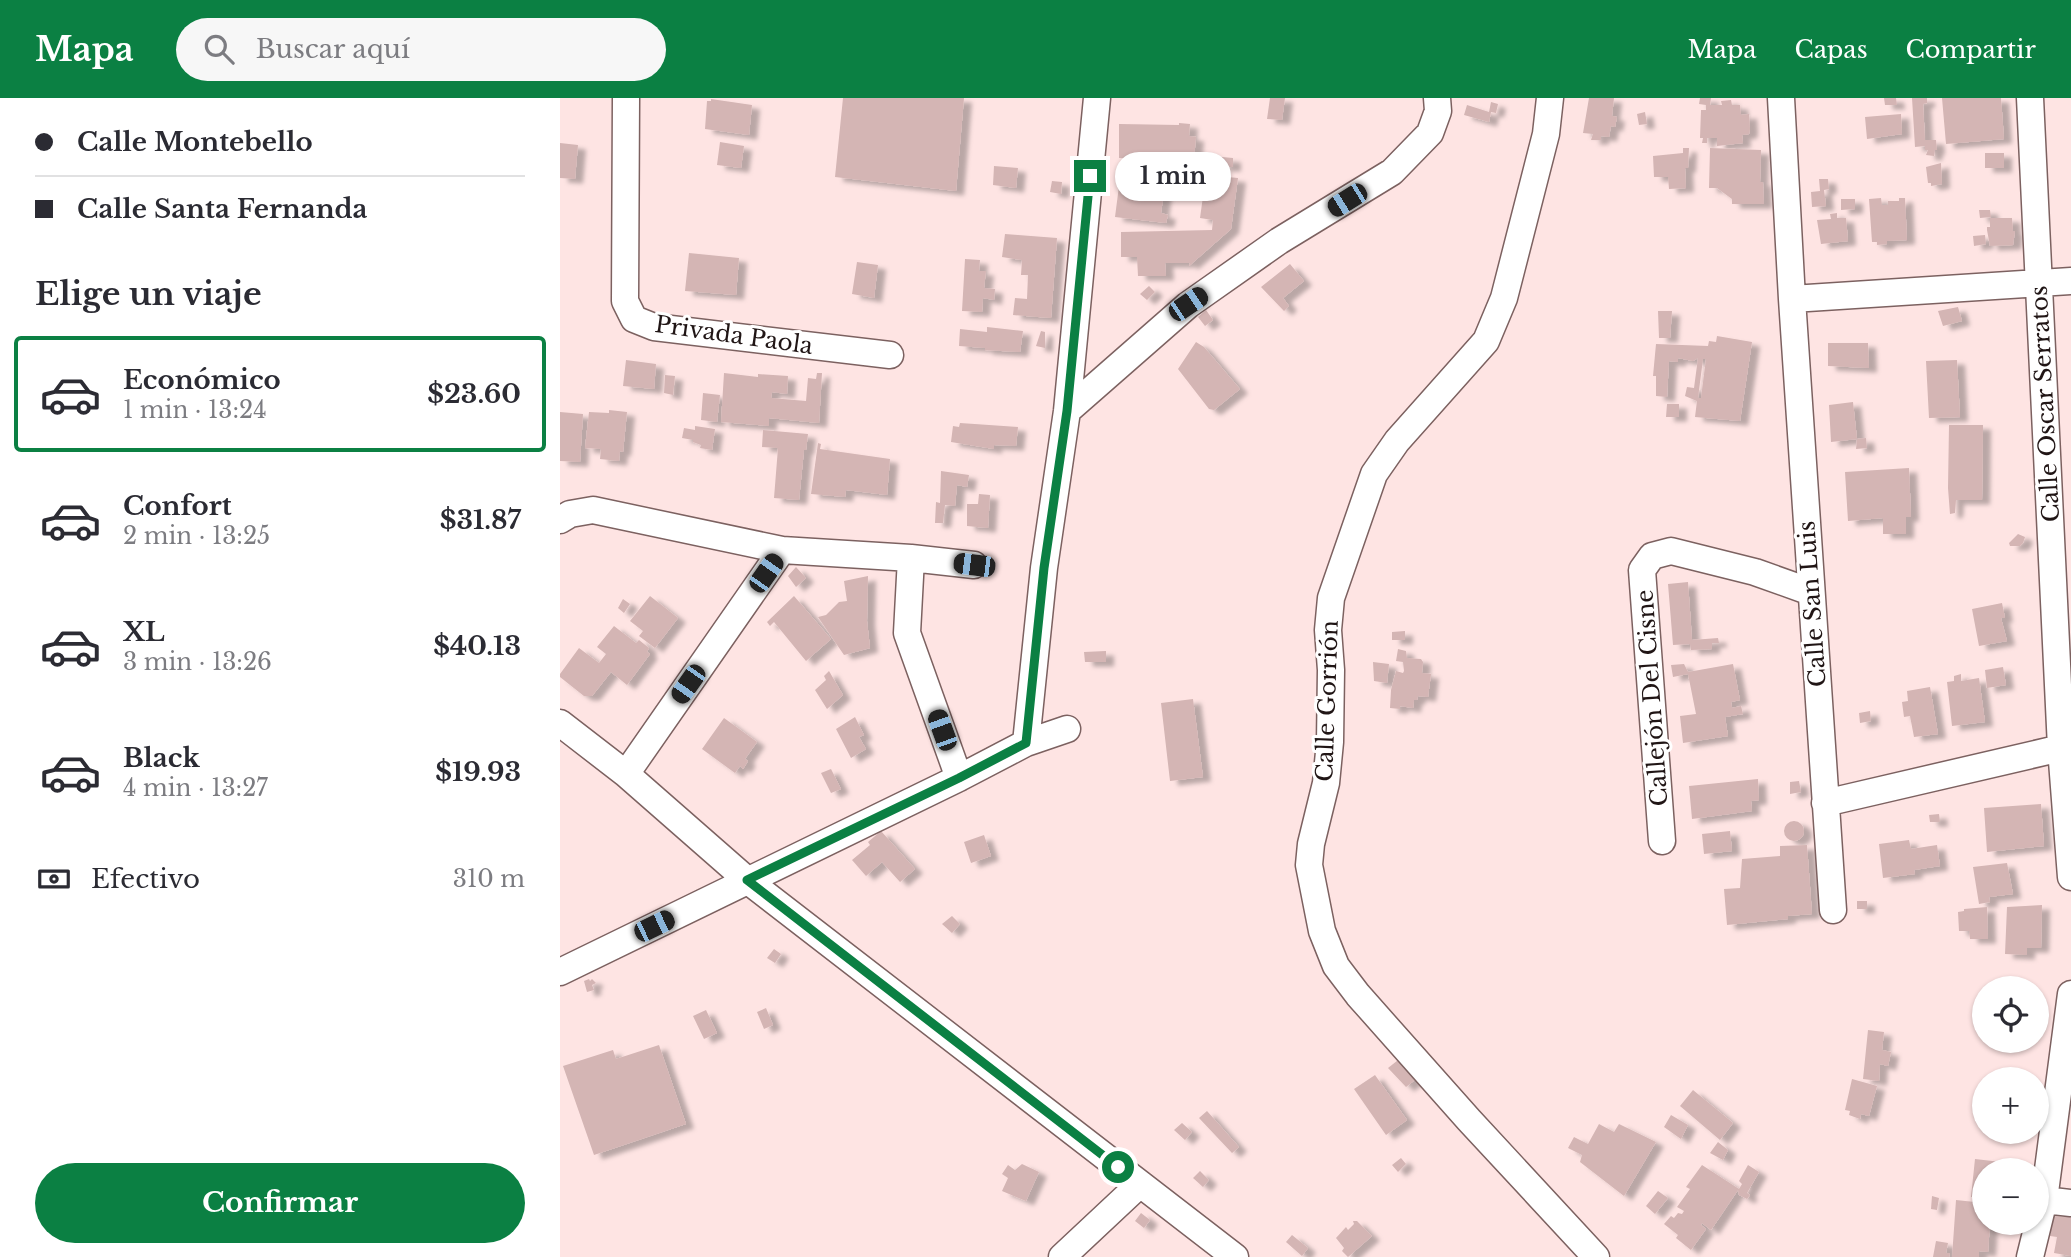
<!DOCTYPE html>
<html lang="es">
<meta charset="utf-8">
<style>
:root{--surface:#fff;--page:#f7f7f7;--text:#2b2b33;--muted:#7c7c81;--line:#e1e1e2;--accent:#0b8043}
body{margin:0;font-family:"Libre Baskerville",serif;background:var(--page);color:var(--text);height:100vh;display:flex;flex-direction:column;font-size:26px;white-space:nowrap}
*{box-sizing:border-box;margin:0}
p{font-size:23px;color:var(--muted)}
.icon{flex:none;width:38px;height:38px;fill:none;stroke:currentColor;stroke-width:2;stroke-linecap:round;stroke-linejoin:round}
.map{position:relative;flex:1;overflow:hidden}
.side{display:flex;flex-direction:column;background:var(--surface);width:560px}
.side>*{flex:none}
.guide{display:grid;align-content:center;height:154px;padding:0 35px;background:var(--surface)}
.controls{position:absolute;left:1412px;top:878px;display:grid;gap:14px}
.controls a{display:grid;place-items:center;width:77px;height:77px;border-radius:50%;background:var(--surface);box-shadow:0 2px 5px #0004;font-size:35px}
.end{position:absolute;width:32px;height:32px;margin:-16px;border:9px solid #0b8043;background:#fff;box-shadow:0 0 0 4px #fff}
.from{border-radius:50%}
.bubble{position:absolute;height:49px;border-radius:24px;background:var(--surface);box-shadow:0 2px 5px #0004;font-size:23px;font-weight:800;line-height:49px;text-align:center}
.car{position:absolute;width:21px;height:42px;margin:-21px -10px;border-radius:9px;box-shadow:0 0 5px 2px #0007;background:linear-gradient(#222 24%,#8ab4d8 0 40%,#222 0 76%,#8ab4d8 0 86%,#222 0)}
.guide b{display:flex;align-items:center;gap:24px;height:66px;font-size:26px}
.guide b+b{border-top:2px solid var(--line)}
.guide i{width:18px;height:18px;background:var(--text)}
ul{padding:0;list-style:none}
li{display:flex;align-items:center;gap:21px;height:116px;margin:0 14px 10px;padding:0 21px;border:4px solid transparent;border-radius:7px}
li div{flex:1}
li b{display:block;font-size:26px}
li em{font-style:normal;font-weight:800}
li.active{border-color:var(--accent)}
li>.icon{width:63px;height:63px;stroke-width:1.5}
h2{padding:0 35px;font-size:32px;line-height:84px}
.pay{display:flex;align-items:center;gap:18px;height:77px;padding:0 35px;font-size:26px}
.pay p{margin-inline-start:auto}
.action{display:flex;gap:14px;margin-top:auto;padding:14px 35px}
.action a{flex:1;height:80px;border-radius:42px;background:var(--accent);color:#fff;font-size:28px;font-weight:800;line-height:80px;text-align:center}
header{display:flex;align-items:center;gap:42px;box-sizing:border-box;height:98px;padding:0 35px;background:var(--accent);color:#fff}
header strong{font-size:33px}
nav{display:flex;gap:38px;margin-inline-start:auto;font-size:24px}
.search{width:490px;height:63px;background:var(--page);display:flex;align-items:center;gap:18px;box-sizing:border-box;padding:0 24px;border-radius:38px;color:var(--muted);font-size:26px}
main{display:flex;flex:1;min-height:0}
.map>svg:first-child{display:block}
</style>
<header>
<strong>Mapa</strong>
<div class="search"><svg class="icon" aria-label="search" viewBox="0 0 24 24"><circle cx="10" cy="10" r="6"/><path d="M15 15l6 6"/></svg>Buscar aquí</div>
<nav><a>Mapa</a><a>Capas</a><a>Compartir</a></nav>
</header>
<main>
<section class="side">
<div class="guide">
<b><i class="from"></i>Calle Montebello</b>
<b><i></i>Calle Santa Fernanda</b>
</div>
<h2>Elige un viaje</h2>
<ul>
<li class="active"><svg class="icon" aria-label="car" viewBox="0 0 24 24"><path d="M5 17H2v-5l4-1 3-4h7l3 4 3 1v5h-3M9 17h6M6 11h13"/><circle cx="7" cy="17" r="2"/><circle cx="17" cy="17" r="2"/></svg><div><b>Económico</b><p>1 min · 13:24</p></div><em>$23.60</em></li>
<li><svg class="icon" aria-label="car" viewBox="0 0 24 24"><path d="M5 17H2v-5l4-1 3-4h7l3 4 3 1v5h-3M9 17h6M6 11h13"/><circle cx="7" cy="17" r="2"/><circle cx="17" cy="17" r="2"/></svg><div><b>Confort</b><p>2 min · 13:25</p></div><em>$31.87</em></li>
<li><svg class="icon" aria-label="car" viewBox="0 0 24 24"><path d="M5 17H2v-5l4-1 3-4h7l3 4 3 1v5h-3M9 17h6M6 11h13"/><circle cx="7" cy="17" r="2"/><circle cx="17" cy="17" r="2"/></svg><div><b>XL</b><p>3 min · 13:26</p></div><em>$40.13</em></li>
<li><svg class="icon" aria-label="car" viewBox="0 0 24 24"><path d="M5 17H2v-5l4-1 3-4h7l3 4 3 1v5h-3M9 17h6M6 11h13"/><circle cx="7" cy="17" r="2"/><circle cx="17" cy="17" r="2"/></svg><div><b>Black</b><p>4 min · 13:27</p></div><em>$19.93</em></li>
</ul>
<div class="pay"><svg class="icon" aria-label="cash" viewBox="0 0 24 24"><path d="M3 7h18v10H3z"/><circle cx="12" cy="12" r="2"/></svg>Efectivo<p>310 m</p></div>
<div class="action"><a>Confirmar</a></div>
</section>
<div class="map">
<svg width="1511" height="1159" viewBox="0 0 1511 1159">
<defs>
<filter id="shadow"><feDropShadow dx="8" dy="4.5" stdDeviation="2" flood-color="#0004"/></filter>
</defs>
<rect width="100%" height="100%" fill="#fee4e3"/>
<path fill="#d4b5b4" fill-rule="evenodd" filter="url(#shadow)" d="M283,0H404L396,93L275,79Z
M710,0H725L722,22L707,21Z
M1029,0H1054L1052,18L1057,19L1055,29L1051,28L1049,39L1041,38V42H1031L1033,36L1023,35Z
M1140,0H1151L1150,7H1162L1161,3L1171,2L1172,7H1180L1181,17L1189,16L1190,31L1189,36L1182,37L1183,45L1157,48V40H1147V45H1142L1143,40H1140L1141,12H1146V7L1139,6Z
M1324,0H1336L1337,7H1325Z
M1352,0H1367V5L1363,6L1365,42H1376L1377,52H1375L1374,58L1366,57L1368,52H1365V48L1355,49Z
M1382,0H1441L1444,41L1386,46Z
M151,1L192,7L189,37L145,31L147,3H151Z
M931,4L938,6L936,15L931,14L929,24L904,17L907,7L929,14Z
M1085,14L1087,26L1079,27L1077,16Z
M1341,16L1342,36L1307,41L1305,19Z
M619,25L630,26L629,38L636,39L633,72L579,66L580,61L559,60V26L619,27Z
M160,44L184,48L181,70L157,67Z
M0,45L18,47L15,81L0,80Z
M1123,50H1129L1128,70H1125L1126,90L1109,91L1108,79H1094L1093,58L1123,55Z
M1150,50L1201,52L1200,84H1203L1204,106H1172V101L1157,90H1149Z
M1425,55H1444V70H1425Z
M662,59L673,60V69H662Z
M1381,65L1382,86L1371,88V85H1368L1366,69Z
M434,68L458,70L456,90L433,87Z
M646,77L678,80L671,131L629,168L630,165H605L606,178H578L577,159H561V134L652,132L653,122L640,120Z
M1259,81H1268L1269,91L1264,92L1266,108L1252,109L1251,94L1260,93Z
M492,83L502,84L501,96L490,94Z
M559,88L604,94L601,115L608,117L606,125L555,119Z
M1321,100L1322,107H1328V103H1339V100H1345L1347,142L1327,143V146L1317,147V144H1312L1309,101Z
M1281,101H1295V111L1281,112Z
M1419,112H1430L1431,119L1420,120Z
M1277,115V120H1286L1288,143L1261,146L1257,122L1271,121L1270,116Z
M1430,120H1452L1453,133H1455L1453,147L1430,148L1427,132V129H1430Z
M445,136L497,140L491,220L453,217L455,200L467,201L468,177H461L462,162L442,159Z
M1425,137L1426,146L1414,148L1413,138Z
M129,155L179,160L176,197L125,193Z
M405,161L420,162L419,173H426L424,190L435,191L434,202L423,200L422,214L402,213Z
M297,164L318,167L314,200L292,196Z
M730,166L744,183L723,200L729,208L724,213L701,189Z
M589,188L595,194L587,202L580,196Z
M1398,209L1402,223L1383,228L1378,213Z
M646,212L653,222L645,228L638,219Z
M1098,213H1112L1110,240H1099Z
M427,229L463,233L460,254L425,252V250L399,248L400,231L427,234Z
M481,233L485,234V250L476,248Z
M1157,238L1192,244L1180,323L1135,319L1137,303L1125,298L1127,289L1134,290L1138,260L1133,263L1118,260V264L1109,263L1107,299L1096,298V278H1093L1096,246L1148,248L1149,243L1156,244ZM1143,261H1146L1141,300H1138Z
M636,244L644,249L680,291L654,312L649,311L618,271Z
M1268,245H1308L1309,270L1268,268Z
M66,262L96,266L94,291L63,288Z
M1397,262L1400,319L1369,320L1366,263Z
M164,275L198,279V276L228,278L227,296L212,294L211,300L246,303L248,280L256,281L257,275H262L259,325L209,320V328L161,324Z
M105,277L115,278L113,297L104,295Z
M143,295L160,297L157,324L141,322Z
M1293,304L1297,341L1271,344L1269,307Z
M1107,306H1119V319H1106Z
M49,312L67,314L63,354L60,353L59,363L40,361L41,351L25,350L29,314L49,315Z
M0,314L23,316L20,364L0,363Z
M400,325L458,329L456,348L434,347V351L391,344L393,328L399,329Z
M1389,327H1423L1422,402H1396L1395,415L1390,416L1388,390Z
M135,328L155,331L152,352L140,350L141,347L133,344V342L122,340L124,330L135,332Z
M203,332L248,336L246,352H244L239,402L214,400L218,350L202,349Z
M1306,340L1307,350L1296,351L1297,341Z
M258,345L261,346L260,351L330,361L327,397L286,392L285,399L251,396Z
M1349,370L1351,419H1346V436H1323V420L1288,423L1285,374Z
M381,373L409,377L407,389L397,387L395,408L385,407L383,425H375L376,404L380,405Z
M419,396L430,397L428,430L407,428V406H418Z
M1458,436L1465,439L1463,445L1460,448H1450L1449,445Z
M236,469L246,480L236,489L228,478Z
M308,478L307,523L310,550L284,557L258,519L266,517L279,504L287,503L284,483Z
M1128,484L1132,542L1158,540L1159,545H1152V551L1131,552L1130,546L1113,547L1108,486Z
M90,498L118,520L95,550L79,538L83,533L70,523Z
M234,498L271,541L246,563L214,524L210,528L207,524Z
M63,501L70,506L64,515L58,510Z
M1442,505L1445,520H1441L1447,543L1419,548L1412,511Z
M54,528L76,545L79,542L89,550L87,554L90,556L67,587L51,574L32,598H24L0,579V576L19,550L39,565L46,556L37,549Z
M845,533V542H832V534Z
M838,551L846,553L847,560L861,561L863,564L862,575L871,576L868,599L858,598L857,602H854L853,610L840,608V611L830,610L831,592L836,573L843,575L844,573L843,564L836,563Z
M546,553V564H525L524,554Z
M813,564L829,566L827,585L814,583Z
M1124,566L1128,574L1173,566L1180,602L1171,604L1172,610L1181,608L1183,616L1165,619L1168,638L1123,645L1120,618L1136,616L1128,576L1113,579L1111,567Z
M1443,569L1446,587L1427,590L1425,572Z
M269,573L283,597L267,611L255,592L266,582L264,578Z
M1401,576V583L1419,580L1425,624L1392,628L1387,584L1394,583V578Z
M1370,589L1378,636L1354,639L1350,618L1344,619L1342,604L1348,603L1347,593Z
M633,601L643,679L610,683L601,605Z
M1310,613L1311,623L1300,625L1299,615Z
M295,619L304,637L299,639L306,651L291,660L276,631Z
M164,620L197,644L185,661L188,663L183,671L180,668L175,675L142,651Z
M271,671L281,691L271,695L261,675Z
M1198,681L1199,702L1191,703L1192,713L1132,721L1129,688Z
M1239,683L1241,694L1230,696V684Z
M1481,706L1484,748L1427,754L1424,710Z
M1379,716L1380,724H1370L1369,717Z
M1224 733a10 10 0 1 1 20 0a10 10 0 1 1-20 0Z
M321,733L355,771L340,784L322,764L306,778L292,762L310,747L308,744Z
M1170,733L1172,753L1144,756L1142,736Z
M424,737L431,758L411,765L404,744Z
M1349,742L1351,751L1377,747L1380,768L1354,772L1355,776L1323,780L1319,746Z
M1247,747L1252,816L1228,818V821L1167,827L1164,791L1180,790L1182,761L1220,758V748Z
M1447,765L1453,796L1429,799L1430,804L1419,806L1413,769Z
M1297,803H1307V811H1297Z
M1482,807L1481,850H1467V857L1445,856L1447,809Z
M1427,809L1428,841H1410L1409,833H1399L1398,814L1404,813V811Z
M392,818L400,826L392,835L382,826Z
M214,851L221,856L215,865L207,860Z
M29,881L30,883L32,881L36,885L32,887L34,892L27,894L24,883Z
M206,910L213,927L204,931L197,914Z
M146,912L157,935L144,941L133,918Z
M1308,932L1324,934L1322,952L1331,954L1328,968L1320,966L1319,983L1303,981Z
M99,947L126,1026L34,1057L3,968L53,952L56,961Z
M847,955L865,974L846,989L828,970Z
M815,977L847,1022L826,1037L794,991Z
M1292,981L1317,988L1309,1018L1301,1016L1300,1021L1289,1017L1290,1013L1285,1012Z
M1133,992L1173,1025L1160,1042L1120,1008Z
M647,1013L679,1049L672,1055L639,1020Z
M1111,1017L1128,1027L1121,1041L1104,1029Z
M622,1025L632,1034L625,1042L614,1032Z
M1039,1026L1054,1034L1059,1026L1096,1044L1064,1098L1020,1064L1022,1057L1008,1050L1014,1039L1028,1046Z
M1158,1044L1168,1052L1163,1062L1150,1055Z
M841,1060L846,1066L838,1074L832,1067Z
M1415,1061L1441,1064L1440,1073H1424V1100L1411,1099Z
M462,1066L479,1074L466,1103L442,1093L448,1080L442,1076L448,1067L455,1072Z
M1142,1067L1179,1091L1182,1086L1179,1083L1188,1067L1199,1074L1187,1095L1190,1097L1187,1101L1179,1097L1178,1092L1151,1132L1142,1125L1141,1127L1146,1131L1131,1152L1116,1140L1118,1137L1104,1126L1111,1118L1114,1120L1118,1115L1122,1116L1124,1113L1117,1109L1130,1091L1126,1089Z
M640,1073L649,1082L643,1089L633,1080Z
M1098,1093L1108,1100L1095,1116L1086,1108Z
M1372,1098L1379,1100L1377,1112L1371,1111Z
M1396,1102L1424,1105V1125H1430L1428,1154L1419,1153V1159H1392Z
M581,1115L590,1122L584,1130L575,1123Z
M1493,1118L1511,1119V1158L1494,1155L1497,1139L1490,1138Z
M793,1123H797L812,1138L788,1159L782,1153L784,1150L776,1140L786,1129L788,1132L794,1126Z
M732,1137L748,1150L742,1158L726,1144Z
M1376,1143L1388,1145L1386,1155H1390L1389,1159H1373Z"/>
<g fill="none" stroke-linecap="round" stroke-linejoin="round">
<defs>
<path id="street" d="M66,0L65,203L74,221L94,229L330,257
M990,0L986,36L944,200L926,243L837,343L814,376L771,500L768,532L771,572L770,644L766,685L751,746L749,767L762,833L776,868L798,897L909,1022L1036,1159
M1221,0L1232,201L1273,812
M1470,0L1501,650L1511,779
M1232,201L1511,183
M507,313L628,207L719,143L832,74L870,35L878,13L877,0
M0,422L10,416L33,412L222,452L351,460L414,467
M351,460L347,535L399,680
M0,625L66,676L187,782L675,1159
M466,645L484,470L507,313L537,0
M66,676L222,452
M1265,705L1501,650
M1102,743L1082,472L1092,458L1111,453L1195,474L1251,494
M0,874L399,680L466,645L507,631
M1484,1102L1511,1105
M502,1159L580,1086
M1470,1159L1484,1102L1511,896"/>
</defs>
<use href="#street" stroke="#7c6160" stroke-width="29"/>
<use href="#street" stroke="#fff" stroke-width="26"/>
</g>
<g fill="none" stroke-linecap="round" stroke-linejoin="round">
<path stroke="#0b8043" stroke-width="9" d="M530,78L507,313L484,470L466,645L399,680L187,782L558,1069"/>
</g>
<g text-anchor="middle" stroke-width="6" stroke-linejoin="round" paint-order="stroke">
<g font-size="23" fill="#201515" stroke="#fff">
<text transform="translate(174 237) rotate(8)" y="8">Privada Paola</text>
<text transform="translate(1485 306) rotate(-93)" y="8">Calle Oscar Serratos</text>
<text transform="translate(1252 506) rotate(-94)" y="8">Calle San Luis</text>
<text transform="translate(1092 600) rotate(-94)" y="8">Callejón Del Cisne</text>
<text transform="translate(767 603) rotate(-88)" y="8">Calle Gorrión</text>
</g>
</g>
</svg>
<div class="controls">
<a><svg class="icon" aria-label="locate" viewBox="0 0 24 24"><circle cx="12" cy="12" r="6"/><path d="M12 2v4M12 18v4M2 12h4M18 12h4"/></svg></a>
<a>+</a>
<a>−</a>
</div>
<i class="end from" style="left:558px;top:1069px"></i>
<i class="end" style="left:530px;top:78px"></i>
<div class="bubble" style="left:555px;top:54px;width:116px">1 min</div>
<i class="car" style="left:787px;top:102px;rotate:238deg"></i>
<i class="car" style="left:628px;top:206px;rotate:56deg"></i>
<i class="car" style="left:414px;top:467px;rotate:277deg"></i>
<i class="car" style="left:206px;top:475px;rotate:35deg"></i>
<i class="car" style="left:128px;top:586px;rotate:215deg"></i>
<i class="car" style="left:382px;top:632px;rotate:340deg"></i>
<i class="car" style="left:94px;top:828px;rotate:64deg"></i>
</div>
</main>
